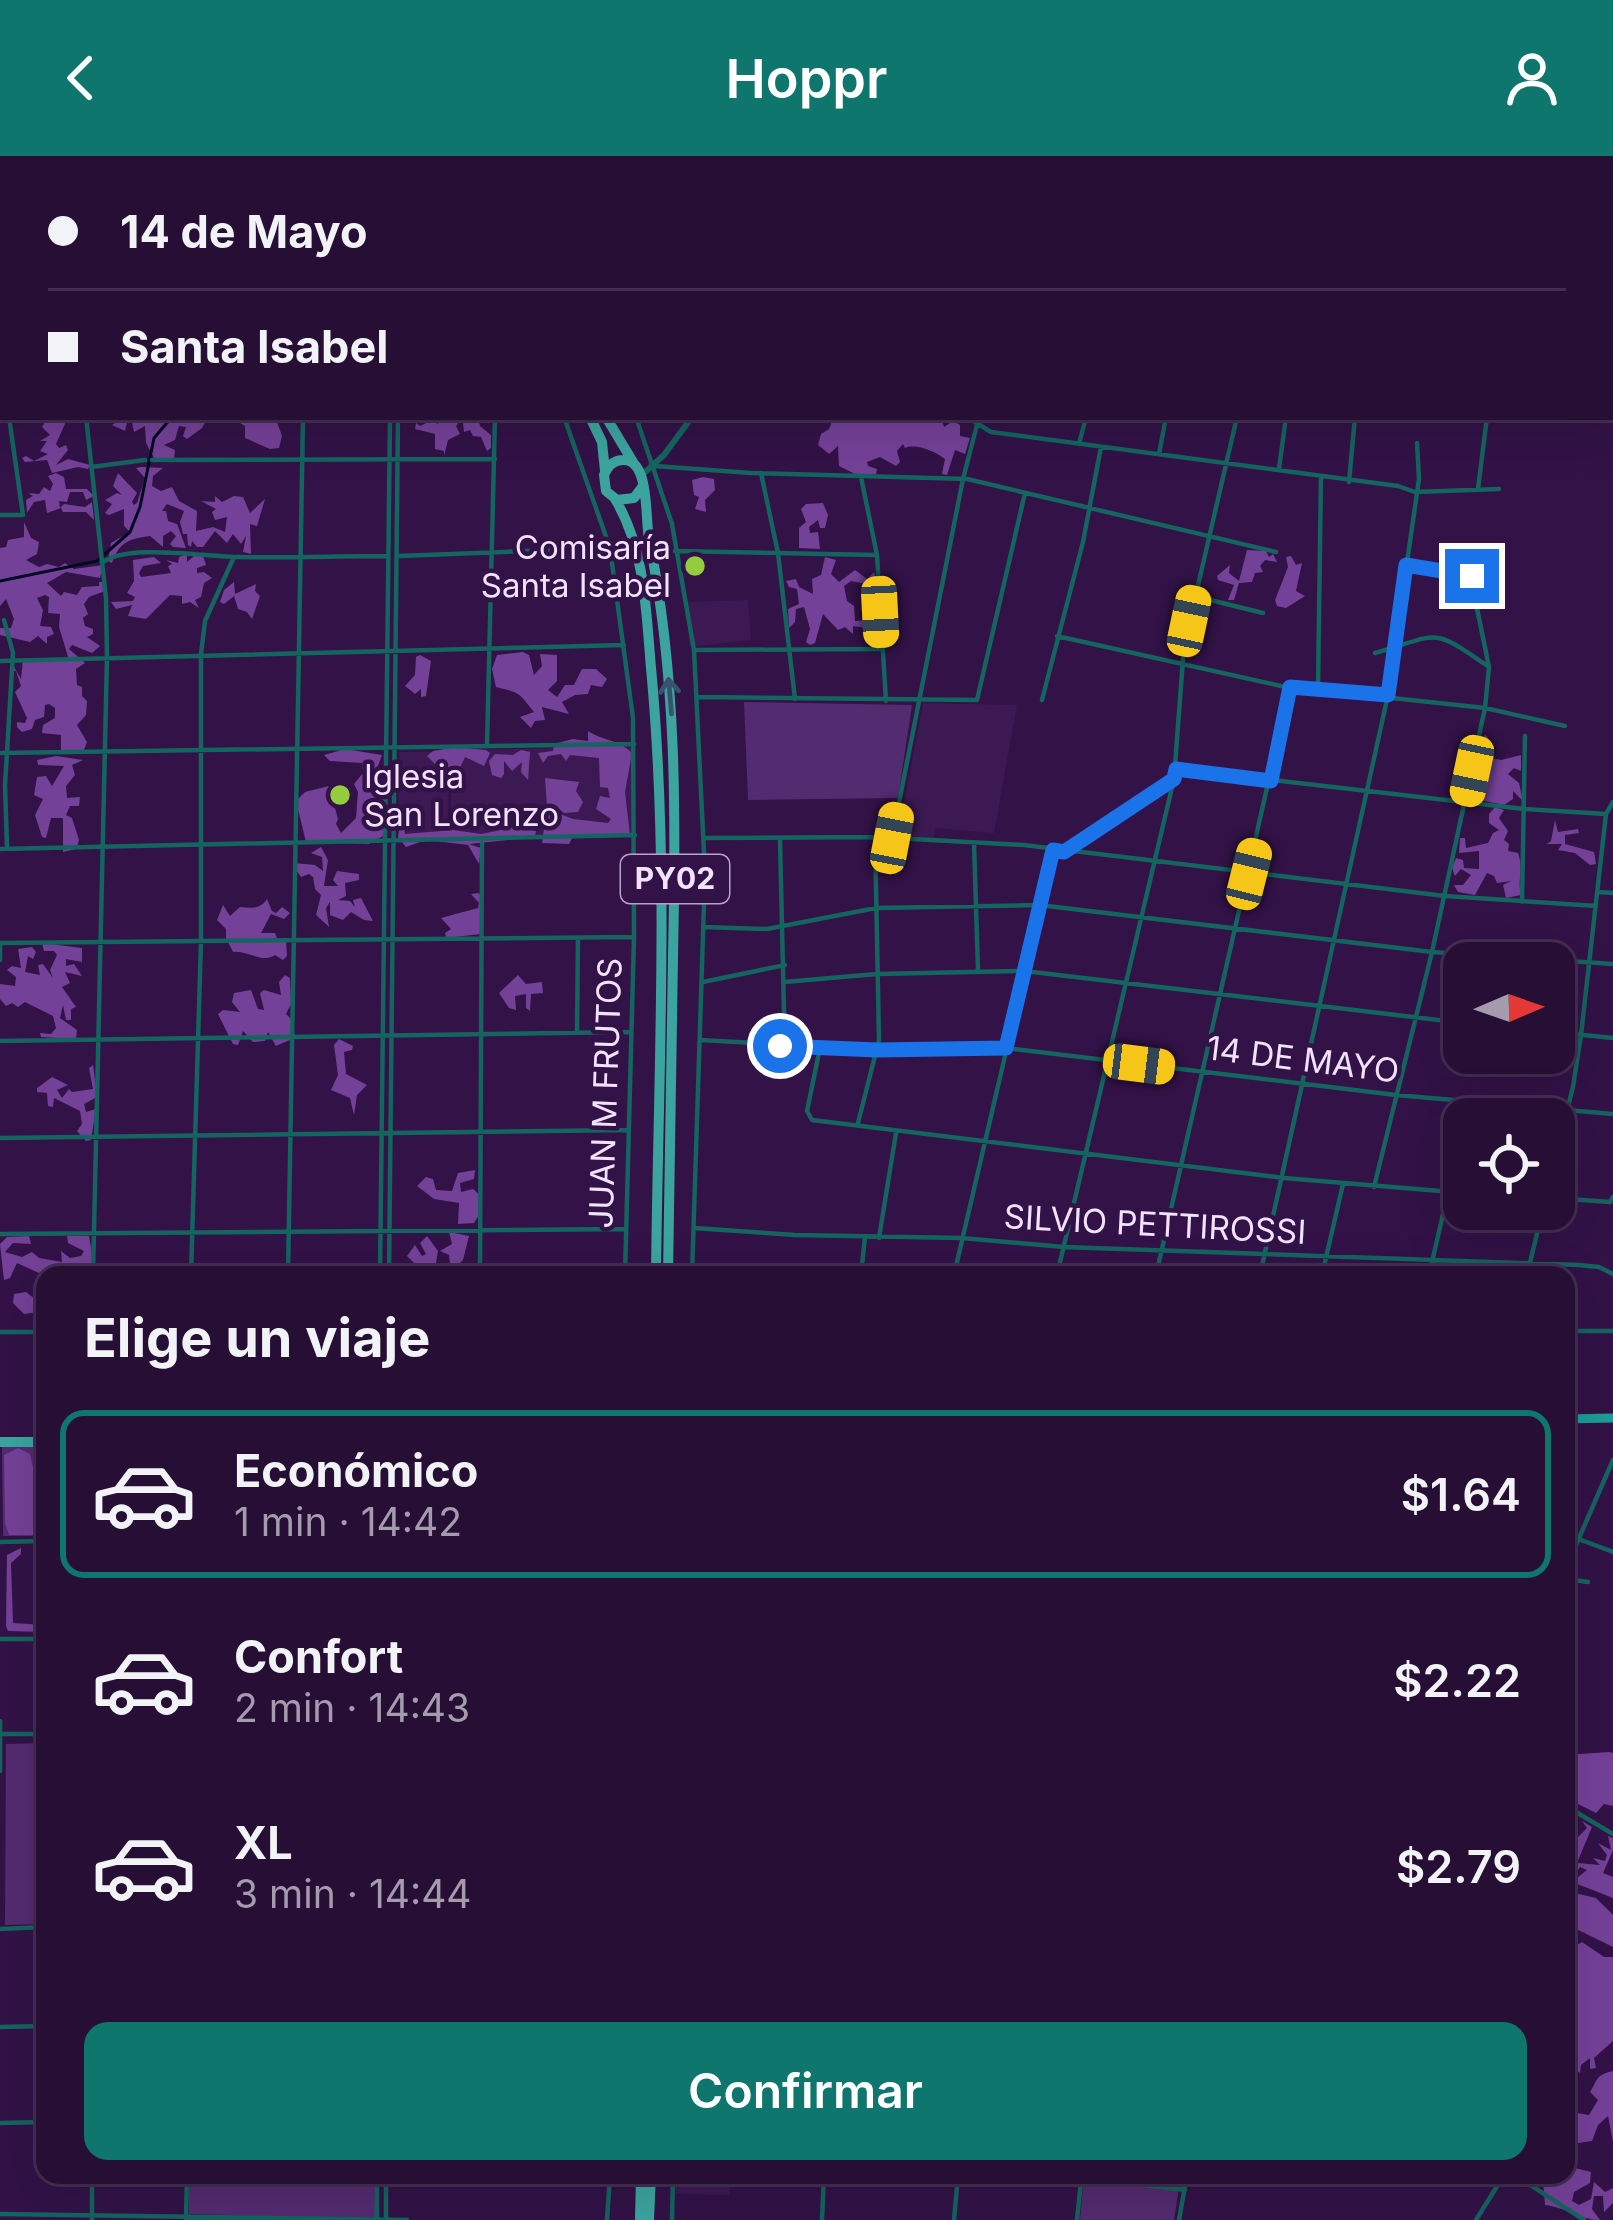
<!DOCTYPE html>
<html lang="es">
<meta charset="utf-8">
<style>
:root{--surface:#260e35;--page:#321c41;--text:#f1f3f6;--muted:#a49cad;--line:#422e50;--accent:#0f766e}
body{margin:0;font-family:Inter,sans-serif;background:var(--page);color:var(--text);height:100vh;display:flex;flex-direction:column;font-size:45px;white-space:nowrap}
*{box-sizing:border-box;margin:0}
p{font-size:39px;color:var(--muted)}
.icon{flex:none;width:66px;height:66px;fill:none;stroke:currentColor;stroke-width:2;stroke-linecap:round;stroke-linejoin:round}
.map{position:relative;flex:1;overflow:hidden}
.panel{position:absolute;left:36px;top:1110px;width:1539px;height:918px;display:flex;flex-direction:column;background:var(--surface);border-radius:24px;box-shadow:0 12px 48px #0002,0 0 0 3px var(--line)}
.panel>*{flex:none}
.hud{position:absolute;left:0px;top:0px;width:1614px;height:264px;box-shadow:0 12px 48px #0002,0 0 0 3px var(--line);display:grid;align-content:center;height:264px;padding:0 48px;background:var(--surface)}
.needle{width:78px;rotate:88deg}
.fabs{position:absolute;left:1443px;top:786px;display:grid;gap:24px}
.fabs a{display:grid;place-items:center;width:132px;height:132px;border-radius:24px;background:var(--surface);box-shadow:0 12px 48px #0002,0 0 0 3px var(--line);font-size:60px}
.end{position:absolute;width:54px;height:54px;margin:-27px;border:15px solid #1a73e8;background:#fff;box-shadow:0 0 0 6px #fff}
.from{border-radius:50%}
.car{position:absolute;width:36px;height:72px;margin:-36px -18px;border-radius:15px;box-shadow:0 0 9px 3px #0007;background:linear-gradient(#f5c518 24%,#345 0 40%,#f5c518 0 76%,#345 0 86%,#f5c518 0)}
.hud b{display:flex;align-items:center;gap:42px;height:114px;font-size:45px}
.hud b+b{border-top:3px solid var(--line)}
.hud i{width:30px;height:30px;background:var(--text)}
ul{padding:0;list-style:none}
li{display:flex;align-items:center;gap:36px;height:168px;margin:0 24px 18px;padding:0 24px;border:6px solid transparent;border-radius:24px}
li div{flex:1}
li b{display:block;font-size:45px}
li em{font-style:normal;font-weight:600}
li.current{border-color:var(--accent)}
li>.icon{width:108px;height:108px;stroke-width:1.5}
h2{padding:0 48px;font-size:54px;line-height:144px}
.cta{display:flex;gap:24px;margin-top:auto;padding:24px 48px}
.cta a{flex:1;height:138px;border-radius:24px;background:var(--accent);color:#fff;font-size:48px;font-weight:600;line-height:138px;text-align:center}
header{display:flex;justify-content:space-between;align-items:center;height:156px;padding:0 48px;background:var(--accent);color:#fff;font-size:54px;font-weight:600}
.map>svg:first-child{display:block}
</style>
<header><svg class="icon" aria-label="back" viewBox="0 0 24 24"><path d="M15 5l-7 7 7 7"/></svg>Hoppr<svg class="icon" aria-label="person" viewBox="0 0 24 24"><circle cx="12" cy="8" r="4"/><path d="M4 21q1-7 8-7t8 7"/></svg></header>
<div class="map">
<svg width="1613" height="2064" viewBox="0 0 1613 2064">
<rect width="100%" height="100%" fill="#321247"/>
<path fill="#3d1954" d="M748,444L751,484L689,491L688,446Z
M923,547L1017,549L994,677L936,672L933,683L898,680Z
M631,591V677L451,683V594Z
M399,596H448V682L398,684Z
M676,2019H731L730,2039L675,2038Z"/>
<path fill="#532b70" d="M744,546L912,549L898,642L748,644Z
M45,1290V1380H3L2,1291Z
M45,1587V1768L5,1769L6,1588Z
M189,2019H377V2063L189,2058Z
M1084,2019H1181L1174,2064H1080Z"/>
<path fill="#744198" d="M48,261L63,263L65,268L56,288L59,292L66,289L68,294L56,309L68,303L90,309L88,313L78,311L52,317L47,304L25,306L22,302L26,300L34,305L48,298L40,295L47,285H40L50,279L42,271Z
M124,261L156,265L160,261H208L202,272L187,283L183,280L186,271L179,270L175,284L164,289L175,294L174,303L154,302L146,287L145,270L134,276L132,266L127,267L125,275L112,269Z
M230,261H265L277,266L282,280L279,292L270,293L245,282V270Z
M440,261H478L480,270L491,279V292L487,295L481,281L473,280L470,274L464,276L463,267L459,266L456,270L460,278L448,284L444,300V295L435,293V278L415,273L416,267L420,270L432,264L438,268Z
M841,261H941L944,271L953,265L960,269V280L970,282L965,298L955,294L947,319L942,318L945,303C935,295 915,287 905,292L903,288L897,295L900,306L896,310L880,301L867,306L868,310L877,313L876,318H855L839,310L838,290L829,298L818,289L821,278L829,273L833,263Z
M141,311L163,312L153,320L152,330L161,335L172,331L179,345L197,355L196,375L213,371L225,376L227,361L215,364L212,356L216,353L201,345L215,346V340L222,346L234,340L243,341L250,357L265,343L257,370L250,368L251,398L243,396L246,380L241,388L233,378L227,387L215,375L203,391H197L192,385L191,391L188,389L187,378H183L180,366L184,355L167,348L162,355H166L168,365L177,368L186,392L173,391L170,388L176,380L171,375L163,380V391L150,380C129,383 119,386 112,407L108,405L111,387L130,376L124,370V353L109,359L105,357L112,348L105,344L117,337L122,339L113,330L118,317L137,337L132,346L134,349L137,347L145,322L136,312Z
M56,317L64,321L66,333H87L94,340L86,344L83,336H70L67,346L59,345L60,352L64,348L85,351L92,346L94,364L86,356H63L61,352L47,357L45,344L34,346L27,357L26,344L33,340L28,337L39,338L44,331L50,335L53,328L48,320Z
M703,321L714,323L715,334L705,344L706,356L695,353L699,341L694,339L692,324Z
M823,347L828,359L825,372H820L818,364L809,371L810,377L818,376L820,393L799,392V372L806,366L801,353L806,348Z
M24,366L31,382L39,386L37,398L26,404L39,411L47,408L59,411L65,407L74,413L103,409L100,422L66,416L47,427L61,440L64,436L77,439L82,431L99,430V426H103L105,435L89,441L84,448L88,458L83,462L85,470L93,473V478L87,481L100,490L92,497L72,489L69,493L85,507L76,513L77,529L82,531V540L87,545L86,559L77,569L87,586L84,594L61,595V579L42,577L43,569L55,562V552L49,548L45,549L44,561L35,564L32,573L22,576L17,571V566L25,567L27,562L15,536L21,530L16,515L11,514L14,511L21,523L23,503L69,504L59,471L60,458L48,457L49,441L45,439L37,442L43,454L40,470L51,471L54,478L47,481V488L38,480L30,486L0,479V472H11L14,463L6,443L0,450V392L6,391L8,384L24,381Z
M1247,394L1266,395L1269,401L1273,398L1277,406L1265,404L1260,410L1263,416L1255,417L1252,426L1239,427L1234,444H1228L1234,429L1218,424L1217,420L1230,409L1229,417L1239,425Z
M187,398V406L194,400H203L206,409L197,412V417L204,416L212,422L204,427L201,441L195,444L199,452L190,446L182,448V440L170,439L146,463L128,460L132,449L116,453L111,446L133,445L135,441L127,437L134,425L133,404L154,401L161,407L143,410L139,417L141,421L171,417L168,410L172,408L166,404L178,407L179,401Z
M1291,400L1296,409L1302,407L1296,435L1305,440L1286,452L1277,450L1275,444L1288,411L1286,401Z
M825,401L836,404L831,418L839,426L855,414L867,423L874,416L877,427L871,438L866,428L851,425L844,430L847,445L854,450L855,465L869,464L865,455L871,450L878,456V474L853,470V478L845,471L838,474L823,458L815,487L810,489L806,486L810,473L804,451L796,453L795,466L789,472L788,453L799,448L797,433L789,431L786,425L796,423L799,431L813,438L812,423L821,419Z
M234,426L235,438L256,428L255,435L260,440L252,463L247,456L238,453L234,440L224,448L220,446L224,434Z
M523,496L529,499L534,519L542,510L540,498L557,499V525L548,534L557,541L565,529H574L582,513H596L607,523L602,531L591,529L588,538L575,539L562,546L569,558L542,551L545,564L535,565L531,572L520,561L534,556C519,538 522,537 496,531L492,513L497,499Z
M420,499L431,505L426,540L421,541V533L415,538L405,530L415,519L416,501Z
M588,575C601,584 620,584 632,597L625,636L630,679L573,681L569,688L542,687L547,653L573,663L608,667L611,663L596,653L600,640L610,642L608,632L600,631L599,602L570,599L566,605L561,598L548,600L543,607L538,597L553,595L554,588L573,583L588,585Z
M1485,578L1491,586L1486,601L1501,604L1521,599V615L1514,612L1508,618L1519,627L1523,645L1513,635V643L1504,649L1475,643L1472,629Z
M455,591L486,594L490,597L484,610L465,601L461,610L445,618L427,600L433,595Z
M345,593L382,599L376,615C392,631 386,659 385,679L369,688L306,686L296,645L305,636L329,630L338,663L336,668L341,677L356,662L358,636L354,628L363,617L362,607L330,605L324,599Z
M521,594L530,596L528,624L521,616L522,606L512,615L504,605V618L501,622L492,619L489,605L495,598L513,599Z
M56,600L83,604L72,609L75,619L66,630L67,642L80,641L79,650H70L66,659L72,662L79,684L76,693L63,696V662H51L46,682L42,681L35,659L43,643L34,639L37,621L46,620L52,630L64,610L38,609L37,604Z
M545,622L579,626L576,635L583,646L578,656L564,657L554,649L547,651Z
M1495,651L1504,654L1499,662L1508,675L1504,684L1509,688L1508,695L1518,697C1524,713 1517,724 1521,739L1506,742L1503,729L1511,725L1497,727L1494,720L1487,717L1475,739L1458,736L1454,729H1463L1471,719L1461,713L1455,720L1452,712L1456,702L1463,704L1464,712L1479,713V695L1459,697L1460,682H1465L1466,692L1488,687L1493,677L1499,674L1489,667V658Z
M401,654L405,678L453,674L481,678L516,671L536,675L535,681L469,688L481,692L479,708L468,689L426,684L406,691L398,681L400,667H389Z
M1555,664L1558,676L1578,673L1579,677L1565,679V688L1594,696L1596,708L1590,709L1575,697L1558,694L1562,688H1547L1551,685Z
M321,691L328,704L324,730H338L333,724L337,715L359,718V724L345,727L346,740L338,744L350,745L355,751L353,744L361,742L373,765L364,764L351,756L343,764L330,759V746L326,752L329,771L316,759L321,739L315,733L313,721L309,718L301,721L294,711V707L315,709L323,715L322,701L311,697Z
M478,737L482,739L481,778L446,782L445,777L451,773L441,762L478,752L479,747L471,738Z
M267,743L272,755L276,757L282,751L290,757L284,763L271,758L261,777H275L278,785H286L287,800L283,804L275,799C262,808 248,794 233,796L226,782V773L217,764L223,749L230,760L240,751C250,752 260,754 267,743Z
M42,787L82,792V806L66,803V810L74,808L82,820L65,816L70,827L62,831L76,851L71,853V864H66L63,849L60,862L77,874L76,883L41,881L40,877L51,878L56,872L53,860L25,846L18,851L12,847L6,850L0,843V828L15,830L16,821L7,814L12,810L21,812L18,793L32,791L36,796L33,803L28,800L25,816L40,819L38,809L43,808L53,822L50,814L57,799L54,795H44Z
M285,819L290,822L291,848L286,858L292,864V883L276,890L268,876L265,885L253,886L243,875L238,889L233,888L218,858L223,854L240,856L232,846L234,837L251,834L258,853L264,854L260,837L264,834L281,839L279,826Z
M518,819L526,828L542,826L543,837L531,838L530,855L526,852V838L515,840L516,854L509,852L499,837Z
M339,883L353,890L352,894L344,896L346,918L367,929L357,939L354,959L350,942L331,934L338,919L334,889Z
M93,909L97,941L84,948L86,956L96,953L91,984L86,985L77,975L82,968L80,955L54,942L53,951L48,950L47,937L37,936V932L52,921L68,929L57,934L62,942L69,933L72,936L93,933L89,912Z
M475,1014L474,1023L460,1027L461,1036L473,1033L481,1040L482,1054L474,1067L458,1068L459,1047L434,1043L417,1030L426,1021L433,1023L436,1034L452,1035L458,1017Z
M449,1076L469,1080L463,1104L451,1116L449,1099L440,1095L452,1088Z
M29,1080L31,1088L13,1087L5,1096L22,1101L32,1096L39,1102L62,1106L61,1095L70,1102L81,1100L84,1095L68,1087L67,1080H89L96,1119H68L71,1114C62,1106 48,1111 39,1117L17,1107L10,1122L4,1124L0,1088L7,1081Z
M427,1080L438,1095L434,1119H426L407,1100L415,1089L422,1100L426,1098L420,1087Z
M40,1127L45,1130V1155L24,1158L13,1147L14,1138L26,1136L35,1143L38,1138L33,1131Z
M18,1292L30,1298L34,1316L45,1333V1379H9L5,1367L4,1299Z
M21,1392V1398L11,1407L13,1467L45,1469V1476L8,1475L6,1470L7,1399Z
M1609,1596L1613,1597V1650L1604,1648L1596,1657L1566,1642V1599Z
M1582,1665L1592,1671L1577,1707L1600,1709L1593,1702L1605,1705L1607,1699L1598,1687L1611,1694L1608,1680L1613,1682V1694L1603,1717L1613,1721V1742L1572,1726L1587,1714L1580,1711L1576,1717L1566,1715V1701L1574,1697L1566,1688V1668L1576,1673L1574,1685L1587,1672Z
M1566,1735L1596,1742L1613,1759V1791L1566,1768Z
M1582,1786L1604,1801H1613V1885L1594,1902L1596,1912L1590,1913V1902L1581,1909L1580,1917L1566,1906V1897L1574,1900L1576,1895L1572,1888L1566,1894C1566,1860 1571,1829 1569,1794Z
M1613,1915V1986L1608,1960L1598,1969L1592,1985L1578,1987L1566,1997V1988L1577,1976L1569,1973L1572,1964L1566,1965V1955L1589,1959L1598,1944L1590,1936C1598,1924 1595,1919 1613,1915Z
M1567,2010L1591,2016L1590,2027L1574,2036L1572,2045L1579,2049L1591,2043L1594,2026L1605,2036L1613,2032V2047L1604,2056L1603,2040H1594L1592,2053L1600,2064C1580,2064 1565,2051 1545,2049L1543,2024L1551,2019H1566Z"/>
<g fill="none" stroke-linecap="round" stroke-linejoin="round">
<path stroke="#000a21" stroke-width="3" d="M0,425L97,405L130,376L140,351L154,282L172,261"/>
<path stroke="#14645f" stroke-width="4.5" d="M210,0L213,3
M320,0L323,3
M417,0L420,3
M780,0L785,3
M951,0L956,3
M1160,0L1165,3
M1386,0L1407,3
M82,3V0
M528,3L530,0
M608,3L609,0
M646,3L648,0
M748,3L750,0
M1078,3L1080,0
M1218,3V0
M1316,3V0
M1446,3L1447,0
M1519,3V0
M1526,3L1527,0
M1582,3L1583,0
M0,121H3
M1611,140H1613
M0,180L3,181
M0,200L3,219
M0,243H3
M86,261L106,442L107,501L93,1119
M564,261L610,392L633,562L634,781L625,1119
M636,261L672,368L694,494L705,717L692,1119
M967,261L991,276L1398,330L1415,336L1499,333
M1079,288L1086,261
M1159,298L1166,261
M152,304L495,303
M655,310L751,317L967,323L1276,396
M91,311L145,304
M1279,313L1286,261
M761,317L778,397L795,543
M861,321L877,399L886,545
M1349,326L1355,261
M1478,333L1487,261
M0,359H23L9,261
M675,395L877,399
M399,400L609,392
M102,407C126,387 206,401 239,401C288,402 338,400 387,400
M1406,409L1472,420
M1194,440L1263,457
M4,464L13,497L5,629L7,691
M1057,480L1281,530L1485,552L1565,570
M694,494L880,493
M1375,497C1441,478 1430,470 1489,511
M0,505L624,489
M1318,531L1321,320
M697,541L977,544L1025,337
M1042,544L1083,386L1101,291
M487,590L495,261
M0,597L634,588
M1176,613L1524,653L1606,658
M704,682L875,681L1024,689L1445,740L1596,750
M892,682L963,323L977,269L983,261
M780,683L784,857
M974,687L978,814
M0,693L635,679
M1064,696L1174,623
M1598,736L1613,737
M1522,746L1525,580
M703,771L767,773L876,752L1039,749L1432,796L1613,808
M0,787L634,781
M0,804V787
M703,826L785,809
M784,826L877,818L1024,815L1464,867
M1554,876L1613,882
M577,877L578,782
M700,884L878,894L1006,892L1396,939L1613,958
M0,885L631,876
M820,892L807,955L812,964L1284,1022L1464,1037
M858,967L879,884L875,681
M0,982L628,974
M1554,1005L1573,931L1581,879L1606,658L1613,646
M1374,1031L1432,796L1485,552L1489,511L1471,423L1473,397
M1554,1042L1610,1046L1613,1041
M694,1072L795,1079L962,1082L1064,1091L1579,1109L1599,1111L1613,1118
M0,1078L625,1073
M879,1082L896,977
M191,1119L201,785V498L205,465L234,401
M288,1119L303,261
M380,1119L390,261
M389,1119L398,261
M480,1119L482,685
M861,1119L865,1081
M954,1119L1053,694
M1057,1119L1174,623L1184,490L1237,261
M1156,1119L1290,531
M1260,1119L1388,539L1419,323L1417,287
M1322,1119L1343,1028
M1429,1119L1462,976
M1527,1119L1543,1053
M1566,1175H1613
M0,1176H45
M1581,1384L1613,1396
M0,1386L45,1385
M1566,1412L1613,1304
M1566,1423L1588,1426
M0,1483H45
M0,1565V1615
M0,1578H45
M1566,1650L1613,1678
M0,1773L45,1771
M0,1871L45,1870
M0,1967L45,1966
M92,2019V2064
M377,2019V2061
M386,2019V2063
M1063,2019L1185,2034
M1515,2019L1584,2064
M0,2058L407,2064
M186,2064L187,2019
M607,2064L610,2019
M672,2064L673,2019
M822,2064L824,2019
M954,2064L958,2019
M1077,2064L1081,2025
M1179,2064L1187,2019
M1476,2064L1504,2019"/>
<path stroke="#14645f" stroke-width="6" d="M875,3L878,0
M643,318L664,299L692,261"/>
<path stroke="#1d9c95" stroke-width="9" d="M1566,1263L1613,1262"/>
<path stroke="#3ca49e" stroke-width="10" d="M358,0L361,3
M374,0L377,3
M590,261L602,286L605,315
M606,261L633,306
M643,330L634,342L617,344L606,335L604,319C608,310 613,304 624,304C650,304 645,363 649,383C677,520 676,661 673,800C672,907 670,1013 668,1119
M615,343C645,392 646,455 651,512C670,713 658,917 656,1119
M0,1286H45
M640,2064L641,2019
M649,2064L651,2019"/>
</g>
<defs><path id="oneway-shaft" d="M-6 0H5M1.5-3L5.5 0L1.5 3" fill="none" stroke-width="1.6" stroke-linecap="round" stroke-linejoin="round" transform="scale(3)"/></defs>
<use stroke="#36546e" href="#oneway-shaft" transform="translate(670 540) rotate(-95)"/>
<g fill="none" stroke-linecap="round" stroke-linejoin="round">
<path stroke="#1a73e8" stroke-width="15" d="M780,890L878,894L1006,892L1053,694L1064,696L1174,623L1176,613L1271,625L1290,531L1388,539L1406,409L1472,420"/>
</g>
<g fill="#93cc3d" stroke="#321247" stroke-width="4.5">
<circle cx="695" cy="410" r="12"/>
<circle cx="340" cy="639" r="12"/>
</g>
<g text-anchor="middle" stroke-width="9" stroke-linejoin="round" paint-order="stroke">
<rect fill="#321247" stroke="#b8a4c7" stroke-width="3" x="621" y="699" width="108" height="48" rx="9"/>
<g font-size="30" font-weight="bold" fill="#f1e3fe">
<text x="675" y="733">PY02</text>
</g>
<g font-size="33" fill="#f1e3fe" stroke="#321247" text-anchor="end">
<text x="671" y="403">Comisaría<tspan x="671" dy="38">Santa Isabel</tspan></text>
<text x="364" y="632" text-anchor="start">Iglesia<tspan x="364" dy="38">San Lorenzo</tspan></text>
</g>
<g font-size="33" fill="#f1e3fe" stroke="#321247">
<text transform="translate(1303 903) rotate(7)" y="12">14 DE MAYO</text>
<text transform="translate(605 937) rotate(-88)" y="12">JUAN M FRUTOS</text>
<text transform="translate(1155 1068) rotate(3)" y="12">SILVIO PETTIROSSI</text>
</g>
</g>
</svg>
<div class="fabs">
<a><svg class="needle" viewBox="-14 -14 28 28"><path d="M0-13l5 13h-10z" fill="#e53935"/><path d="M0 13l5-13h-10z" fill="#a49cad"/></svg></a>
<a><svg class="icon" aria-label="locate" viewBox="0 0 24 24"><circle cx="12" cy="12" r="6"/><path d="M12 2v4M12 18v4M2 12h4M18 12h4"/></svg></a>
</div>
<i class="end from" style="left:780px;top:890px"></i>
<i class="end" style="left:1472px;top:420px"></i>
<i class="car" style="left:880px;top:456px;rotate:177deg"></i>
<i class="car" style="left:1189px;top:465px;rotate:12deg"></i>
<i class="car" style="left:1472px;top:615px;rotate:192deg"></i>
<i class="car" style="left:892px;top:682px;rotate:11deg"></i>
<i class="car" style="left:1249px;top:718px;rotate:14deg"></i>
<i class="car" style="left:1139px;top:908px;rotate:97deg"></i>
<div class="hud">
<b><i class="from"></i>14 de Mayo</b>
<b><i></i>Santa Isabel</b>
</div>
<section class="panel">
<h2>Elige un viaje</h2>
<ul>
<li class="current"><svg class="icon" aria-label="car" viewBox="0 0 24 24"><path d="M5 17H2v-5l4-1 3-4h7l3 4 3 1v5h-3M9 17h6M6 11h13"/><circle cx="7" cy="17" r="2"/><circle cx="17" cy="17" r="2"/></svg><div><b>Económico</b><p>1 min · 14:42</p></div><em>$1.64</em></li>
<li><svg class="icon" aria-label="car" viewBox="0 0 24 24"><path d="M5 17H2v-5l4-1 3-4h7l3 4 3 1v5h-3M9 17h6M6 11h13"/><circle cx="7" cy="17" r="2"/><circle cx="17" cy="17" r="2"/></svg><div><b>Confort</b><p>2 min · 14:43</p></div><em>$2.22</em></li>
<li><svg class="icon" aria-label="car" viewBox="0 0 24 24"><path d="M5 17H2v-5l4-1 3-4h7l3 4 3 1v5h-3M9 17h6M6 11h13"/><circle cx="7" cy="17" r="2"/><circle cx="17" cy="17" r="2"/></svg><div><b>XL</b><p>3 min · 14:44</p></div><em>$2.79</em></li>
</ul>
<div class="cta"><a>Confirmar</a></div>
</section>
</div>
